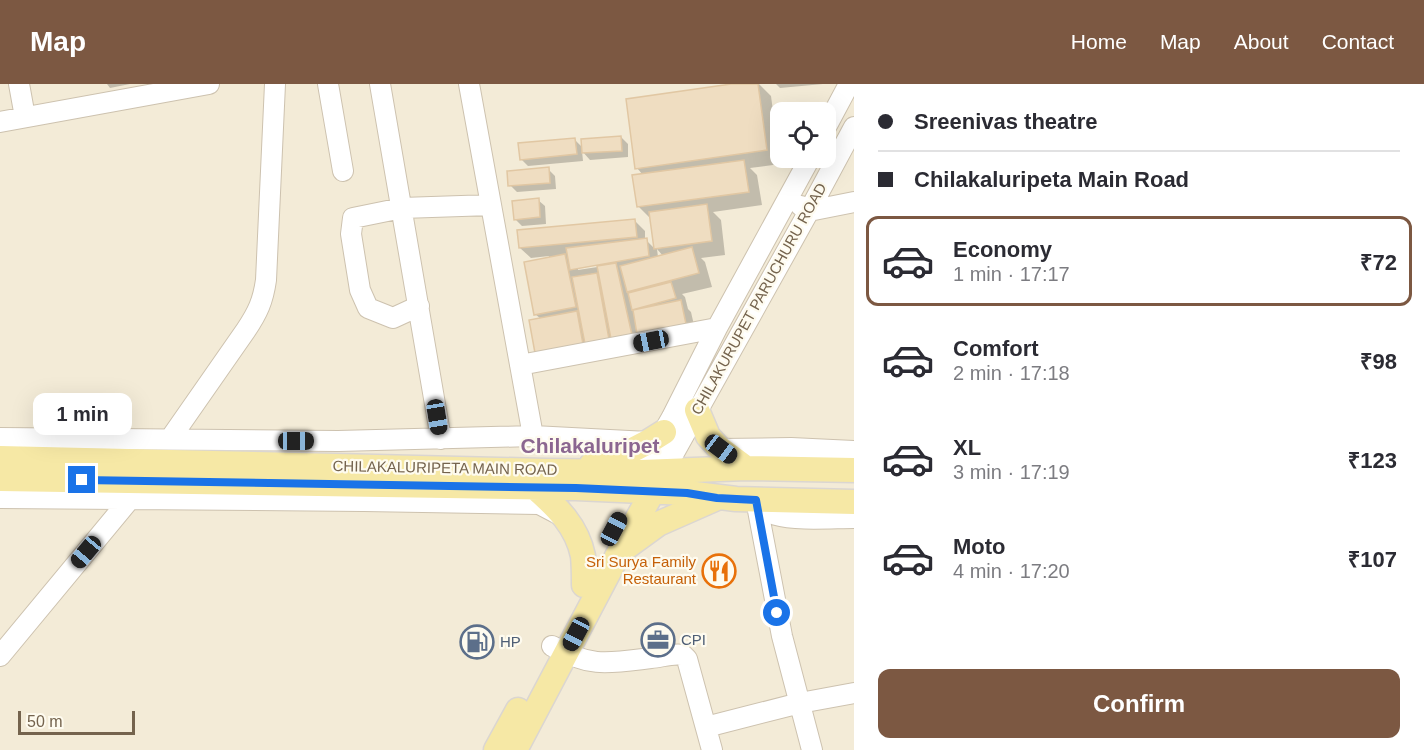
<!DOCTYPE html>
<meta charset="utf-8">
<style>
:root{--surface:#fff;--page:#f2f2f3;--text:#2b2b33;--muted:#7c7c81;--line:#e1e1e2;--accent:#7c5842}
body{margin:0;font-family:Arial,sans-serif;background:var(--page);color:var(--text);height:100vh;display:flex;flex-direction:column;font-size:22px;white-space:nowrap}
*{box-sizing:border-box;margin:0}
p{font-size:20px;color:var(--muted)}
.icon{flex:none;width:33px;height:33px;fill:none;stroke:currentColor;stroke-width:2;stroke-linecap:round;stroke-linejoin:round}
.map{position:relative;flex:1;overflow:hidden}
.sheet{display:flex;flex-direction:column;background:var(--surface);width:570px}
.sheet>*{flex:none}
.hud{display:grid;align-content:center;height:132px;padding:0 24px;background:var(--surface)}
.fabs{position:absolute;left:770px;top:18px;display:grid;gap:12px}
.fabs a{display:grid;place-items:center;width:66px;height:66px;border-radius:12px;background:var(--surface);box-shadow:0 6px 24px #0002;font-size:30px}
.scale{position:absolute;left:18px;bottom:15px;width:117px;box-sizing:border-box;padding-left:6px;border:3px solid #74634d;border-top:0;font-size:16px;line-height:21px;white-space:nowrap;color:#74634d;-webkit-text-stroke:4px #fefbef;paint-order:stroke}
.end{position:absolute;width:27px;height:27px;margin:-14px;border:8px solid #1a73e8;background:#fff;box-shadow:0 0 0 3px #fff}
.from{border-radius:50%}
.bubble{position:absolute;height:42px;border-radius:12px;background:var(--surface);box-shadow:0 6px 24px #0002;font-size:20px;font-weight:700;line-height:42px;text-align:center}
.car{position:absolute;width:18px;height:36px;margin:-18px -9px;border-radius:8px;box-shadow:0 0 4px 2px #0007;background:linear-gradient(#222 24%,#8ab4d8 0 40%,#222 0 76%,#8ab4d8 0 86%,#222 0)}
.hud b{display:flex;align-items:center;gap:21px;height:57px;font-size:22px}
.hud b+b{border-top:2px solid var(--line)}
.hud i{width:15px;height:15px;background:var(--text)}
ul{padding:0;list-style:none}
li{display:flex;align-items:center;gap:18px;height:90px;margin:0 12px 9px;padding:0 12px;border:3px solid transparent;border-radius:12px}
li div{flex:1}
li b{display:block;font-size:22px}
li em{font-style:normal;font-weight:700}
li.active{border-color:var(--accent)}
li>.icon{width:54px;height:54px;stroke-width:1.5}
.cta{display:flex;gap:12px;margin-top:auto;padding:12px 24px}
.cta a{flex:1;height:69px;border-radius:12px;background:var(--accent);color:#fff;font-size:24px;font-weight:700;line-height:69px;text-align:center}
header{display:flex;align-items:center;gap:36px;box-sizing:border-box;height:84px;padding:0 30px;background:var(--accent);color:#fff}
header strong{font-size:28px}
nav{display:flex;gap:33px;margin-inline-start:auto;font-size:21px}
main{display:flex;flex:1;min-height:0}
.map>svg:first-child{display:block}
</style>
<header>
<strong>Map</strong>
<nav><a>Home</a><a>Map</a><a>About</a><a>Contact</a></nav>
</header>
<main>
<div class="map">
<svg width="854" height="666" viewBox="0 0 854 666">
<rect width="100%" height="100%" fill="#fbf8e8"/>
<path fill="#f3ebd7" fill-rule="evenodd" d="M0,0H854V666H0ZM780,28H825V74H780Z"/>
<path fill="#0003" fill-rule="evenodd" d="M107,0H130L110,4Z
M741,0H759L771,12L780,80L750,84L757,91L762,121L713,128L721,136L725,171L701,174L705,178L712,203L682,210L685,213L688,225L691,228L696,250L537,269L541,235L535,230L549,172L531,174L520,164L634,136L645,147V155L655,165L651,135L638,122L643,91L637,84ZM657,165L663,172L658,173ZM604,179V182L578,186V183ZM616,252L617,255L592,257Z
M776,0H823L780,4Z
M621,53L628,60V73L590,76L582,67L583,77L528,82L521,75L574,55L583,64Z
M548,85L555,92L556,105L517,108L510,101Z
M538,116L545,122L546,140L522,142L515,135Z"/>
<path fill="#efddc1" stroke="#e1c7a3" stroke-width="1.5" d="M731,0H758L767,66L635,85L626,15Z
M621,52L622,67L582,69L581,55Z
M575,54L577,70L520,76L518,59Z
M744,76L749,108L637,123L632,91Z
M549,83L550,99L508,102L507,87Z
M539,114L540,133L514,136L512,117Z
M707,120L712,157L654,165L649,128Z
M635,135L637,153L519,164L517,146Z
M647,154L649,172L570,186L566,164Z
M692,163L699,189L627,208L620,182Z
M565,170L576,223L534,231L524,178Z
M616,179L632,251L611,255L597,182Z
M597,189L609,255L585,260L572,193Z
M671,198L676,214L632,226L628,209Z
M681,216L686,240L637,250L633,226Z
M577,227L583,260L535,269L529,236Z"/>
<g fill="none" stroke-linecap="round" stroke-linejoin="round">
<defs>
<path id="minor" d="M19,0L25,33
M328,0L343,87
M380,0L441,355
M469,0L533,352
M0,38L209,0
M825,45L849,0
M801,122L809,127L854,118
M419,222L393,234L368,224L360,206L351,150L353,134L402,124L491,121
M520,281L717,244
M0,354L338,357L533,352L648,358
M170,355L246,246C258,228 263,217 266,196L275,0
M721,365L791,364L854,367
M664,387L809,127L854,43
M641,388L672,333L717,244L810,74
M0,414L364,417L539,420L560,431
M752,416C761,418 767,428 776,431C796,437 833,434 854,434
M756,416L782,552L812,666
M552,562C590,584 610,579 651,574C662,573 673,569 683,571L687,575L712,666
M0,572L135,409
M706,643L800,619L854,609"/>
<path id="major" d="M697,326L708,352L718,363L746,384
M0,374L546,387L641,388L746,384L854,386
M592,380L621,372L648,358L664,348
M0,395L576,404L687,409L736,415L854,418
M534,403C557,423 577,442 583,472C584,482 584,492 584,501
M625,464L658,440L717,414
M496,666L518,626
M515,666L632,444L659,397"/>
</defs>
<use href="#minor" stroke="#cdc2af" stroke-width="22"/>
<use href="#major" stroke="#dbd6d1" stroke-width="27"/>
<use href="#minor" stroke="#fff" stroke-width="20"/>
<use href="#major" stroke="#f6e8a5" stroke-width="24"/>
</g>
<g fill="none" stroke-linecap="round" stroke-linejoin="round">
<path stroke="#1a73e8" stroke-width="8" d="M82,396L576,404L687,409L717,414L756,416L777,529"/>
</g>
<defs>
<symbol id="restaurant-ring" viewBox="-11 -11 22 22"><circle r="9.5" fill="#fefbef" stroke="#e8710a" stroke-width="1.5"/><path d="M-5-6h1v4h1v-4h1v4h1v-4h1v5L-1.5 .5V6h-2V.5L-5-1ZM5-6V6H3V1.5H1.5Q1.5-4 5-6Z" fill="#e8710a"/></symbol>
<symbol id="office-ring" viewBox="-11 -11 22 22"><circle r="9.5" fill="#fefbef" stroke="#5c6f8a" stroke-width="1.5"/><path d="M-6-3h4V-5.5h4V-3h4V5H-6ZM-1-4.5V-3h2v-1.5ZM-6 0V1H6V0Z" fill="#5c6f8a"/></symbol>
<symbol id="fuel-ring" viewBox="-11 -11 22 22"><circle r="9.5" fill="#fefbef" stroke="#5c6f8a" stroke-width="1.5"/><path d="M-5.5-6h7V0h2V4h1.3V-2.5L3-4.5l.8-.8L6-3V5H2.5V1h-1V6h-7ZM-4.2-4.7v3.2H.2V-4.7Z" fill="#5c6f8a"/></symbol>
</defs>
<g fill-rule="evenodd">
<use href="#restaurant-ring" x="700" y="468" width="38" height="38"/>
<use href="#office-ring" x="639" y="537" width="38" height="38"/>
<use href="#fuel-ring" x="458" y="539" width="38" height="38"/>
</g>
<g text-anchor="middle" stroke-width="4.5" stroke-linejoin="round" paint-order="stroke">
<g font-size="15" fill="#74634d" stroke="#fefbef">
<text transform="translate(759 215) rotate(-61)" y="5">CHILAKURUPET PARUCHURU ROAD</text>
<text transform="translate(445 384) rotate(1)" y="5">CHILAKALURIPETA MAIN ROAD</text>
</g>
<g font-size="15" fill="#c56008" stroke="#fefbef" text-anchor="end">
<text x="696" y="483">Sri Surya Family<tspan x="696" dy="17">Restaurant</tspan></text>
</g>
<g font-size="15" fill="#4e5e75" stroke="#fefbef" text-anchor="start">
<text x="681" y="561">CPI</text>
<text x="500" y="563">HP</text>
</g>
<g font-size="21" font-weight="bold" fill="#8b6690" stroke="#fefbef">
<text x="590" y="369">Chilakaluripet</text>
</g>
</g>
</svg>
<div class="fabs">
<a><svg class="icon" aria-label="locate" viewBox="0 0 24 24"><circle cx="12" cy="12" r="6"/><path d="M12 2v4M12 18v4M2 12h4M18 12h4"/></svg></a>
</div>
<div class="scale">50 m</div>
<i class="end from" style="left:777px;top:529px"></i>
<i class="end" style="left:82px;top:396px"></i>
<div class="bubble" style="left:33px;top:309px;width:99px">1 min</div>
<i class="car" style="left:651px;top:257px;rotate:259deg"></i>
<i class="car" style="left:437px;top:333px;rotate:171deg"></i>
<i class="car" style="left:296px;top:357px;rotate:90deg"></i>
<i class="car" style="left:721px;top:365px;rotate:127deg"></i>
<i class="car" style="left:614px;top:445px;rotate:28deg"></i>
<i class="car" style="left:86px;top:468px;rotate:220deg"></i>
<i class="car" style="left:576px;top:550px;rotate:208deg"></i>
</div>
<section class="sheet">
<div class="hud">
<b><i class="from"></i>Sreenivas theatre</b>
<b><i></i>Chilakaluripeta Main Road</b>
</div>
<ul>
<li class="active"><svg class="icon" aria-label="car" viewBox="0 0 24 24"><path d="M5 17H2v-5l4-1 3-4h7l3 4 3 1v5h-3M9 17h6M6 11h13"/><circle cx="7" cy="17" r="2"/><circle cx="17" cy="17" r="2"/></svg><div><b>Economy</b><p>1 min · 17:17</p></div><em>₹72</em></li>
<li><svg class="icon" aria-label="car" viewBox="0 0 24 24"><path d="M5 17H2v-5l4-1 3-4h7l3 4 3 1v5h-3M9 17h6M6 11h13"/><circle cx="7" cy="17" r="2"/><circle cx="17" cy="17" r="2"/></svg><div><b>Comfort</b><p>2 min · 17:18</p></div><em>₹98</em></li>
<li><svg class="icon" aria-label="car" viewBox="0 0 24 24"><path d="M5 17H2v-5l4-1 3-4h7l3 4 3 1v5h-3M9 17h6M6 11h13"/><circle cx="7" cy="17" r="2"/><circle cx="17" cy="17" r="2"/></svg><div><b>XL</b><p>3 min · 17:19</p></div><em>₹123</em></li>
<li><svg class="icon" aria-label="car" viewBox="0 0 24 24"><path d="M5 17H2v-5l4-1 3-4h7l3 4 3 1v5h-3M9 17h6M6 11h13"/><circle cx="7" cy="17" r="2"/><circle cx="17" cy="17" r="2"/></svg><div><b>Moto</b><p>4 min · 17:20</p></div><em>₹107</em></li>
</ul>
<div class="cta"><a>Confirm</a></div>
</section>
</main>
